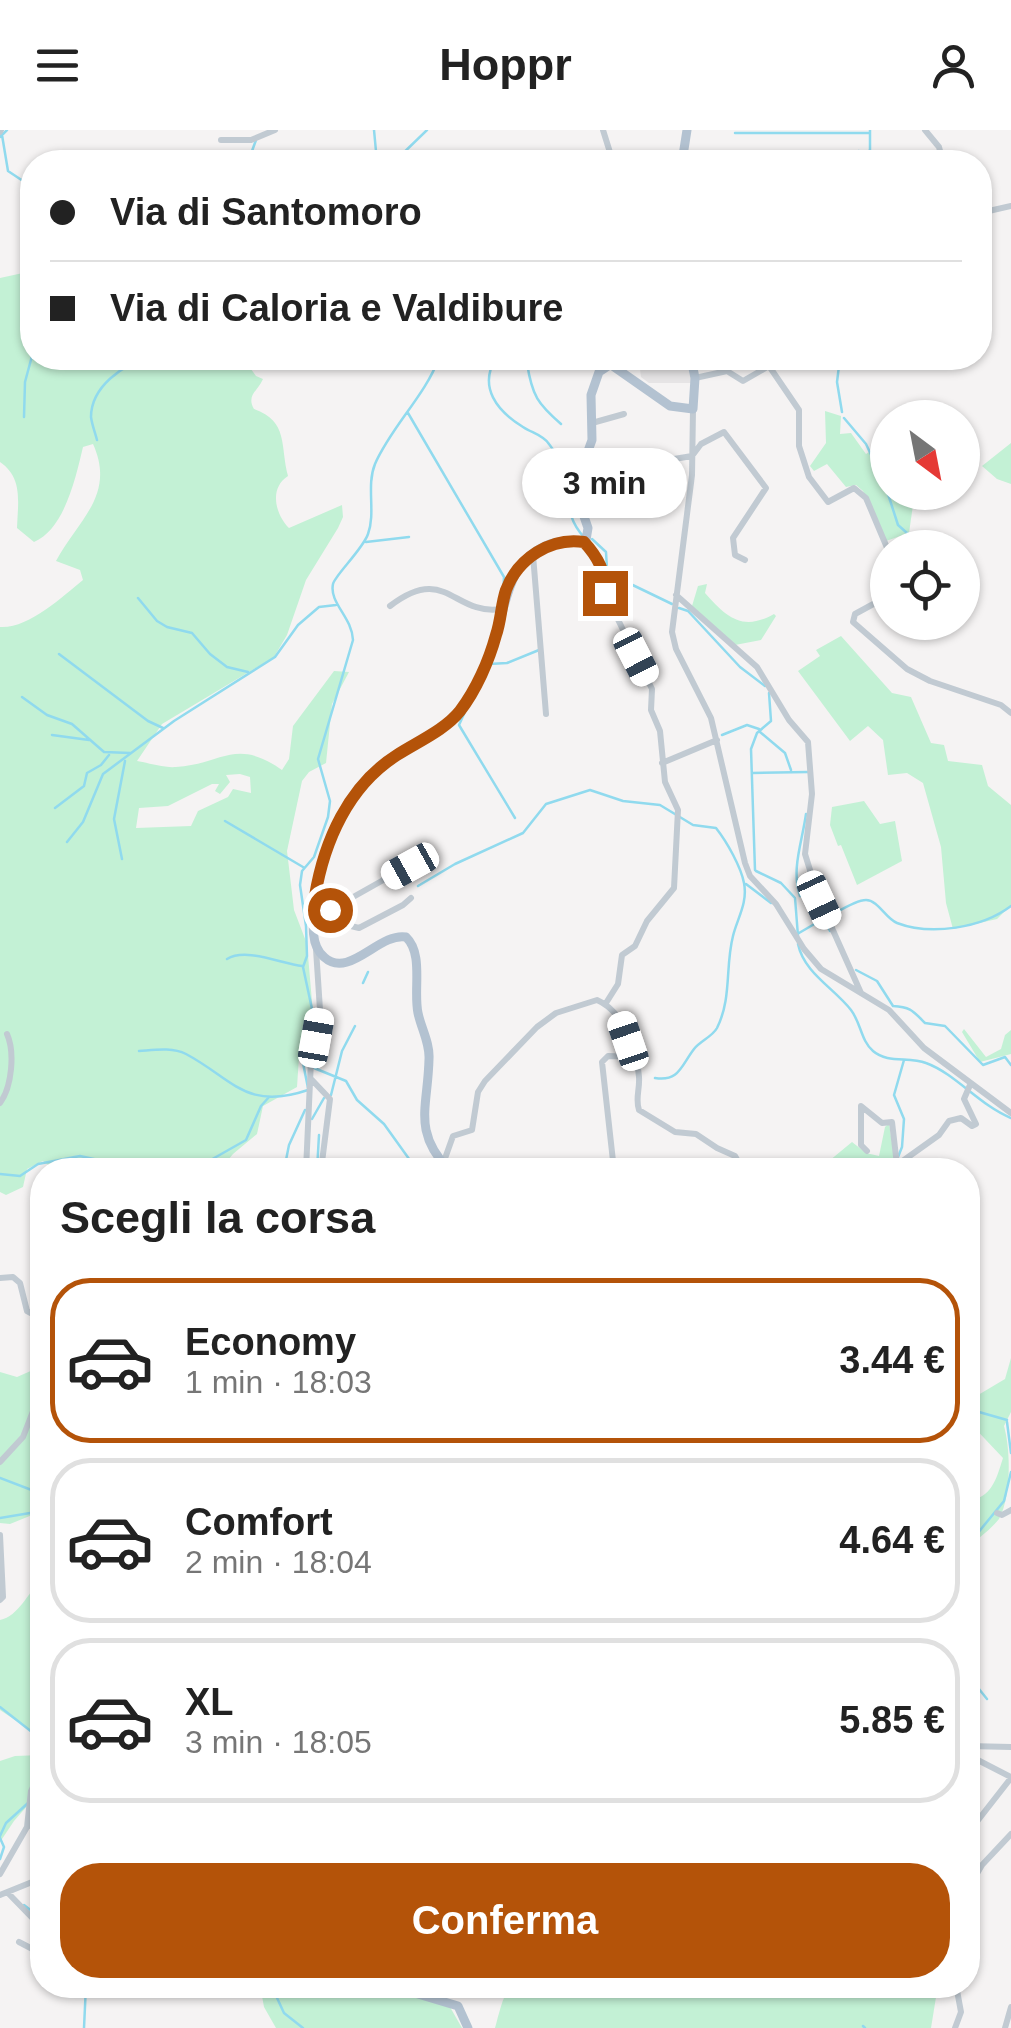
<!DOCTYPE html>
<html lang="it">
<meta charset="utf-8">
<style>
:root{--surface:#fff;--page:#f2f2f2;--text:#222;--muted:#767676;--line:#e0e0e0;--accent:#b45309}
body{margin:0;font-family:Arial,sans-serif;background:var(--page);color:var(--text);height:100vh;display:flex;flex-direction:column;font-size:38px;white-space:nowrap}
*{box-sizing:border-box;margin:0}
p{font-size:32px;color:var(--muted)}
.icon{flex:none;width:55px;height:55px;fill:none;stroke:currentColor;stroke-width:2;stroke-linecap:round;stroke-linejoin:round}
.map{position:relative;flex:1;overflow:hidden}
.panel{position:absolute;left:30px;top:1028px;width:950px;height:840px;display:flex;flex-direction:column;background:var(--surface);border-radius:40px;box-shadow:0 2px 8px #0004}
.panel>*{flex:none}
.banner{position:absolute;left:20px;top:20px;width:972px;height:220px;border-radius:40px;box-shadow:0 2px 8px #0004;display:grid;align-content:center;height:220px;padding:0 30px;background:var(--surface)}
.needle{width:65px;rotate:148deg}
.controls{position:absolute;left:870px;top:270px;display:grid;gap:20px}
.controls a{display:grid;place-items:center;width:110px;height:110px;border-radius:50%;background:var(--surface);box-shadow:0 2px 8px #0004;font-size:50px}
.end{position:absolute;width:45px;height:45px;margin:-22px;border:12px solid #b45309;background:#fff;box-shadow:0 0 0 5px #fff}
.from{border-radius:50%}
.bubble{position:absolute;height:70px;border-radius:35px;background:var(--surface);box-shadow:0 2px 8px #0004;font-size:32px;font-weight:600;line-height:70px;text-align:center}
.car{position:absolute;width:30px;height:60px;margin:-30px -15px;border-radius:12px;box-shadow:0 0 8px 2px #0007;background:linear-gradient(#fff 24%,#345 0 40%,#fff 0 76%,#345 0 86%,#fff 0)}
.banner b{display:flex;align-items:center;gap:35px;height:95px;font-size:38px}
.banner b+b{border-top:2px solid var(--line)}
.banner i{width:25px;height:25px;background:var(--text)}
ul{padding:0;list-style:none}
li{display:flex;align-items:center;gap:30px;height:165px;margin:0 20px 15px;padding:0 10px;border:5px solid var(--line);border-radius:40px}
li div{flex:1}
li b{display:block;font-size:38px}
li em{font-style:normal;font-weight:600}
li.active{border-color:var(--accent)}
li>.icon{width:90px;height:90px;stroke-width:1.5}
h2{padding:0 30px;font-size:45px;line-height:120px}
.button{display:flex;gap:20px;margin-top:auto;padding:20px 30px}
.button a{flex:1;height:115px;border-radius:40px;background:var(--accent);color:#fff;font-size:40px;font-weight:600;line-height:115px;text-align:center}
header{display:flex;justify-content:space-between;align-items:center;height:130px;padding:0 30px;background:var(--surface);font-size:45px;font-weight:600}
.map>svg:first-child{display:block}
</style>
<header><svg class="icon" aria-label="menu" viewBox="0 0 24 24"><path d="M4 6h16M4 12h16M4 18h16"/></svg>Hoppr<svg class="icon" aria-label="person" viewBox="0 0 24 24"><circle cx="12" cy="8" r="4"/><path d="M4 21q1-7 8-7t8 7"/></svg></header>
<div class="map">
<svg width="1011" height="1898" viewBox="0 0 1011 1898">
<rect width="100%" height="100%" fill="#f5f3f3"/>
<path fill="#e6e4e5" d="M649,228H688L692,253H649L641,247L639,231Z"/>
<path fill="#c3f1d5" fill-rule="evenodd" d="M32,141V228H243L256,246L263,249C258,261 246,265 254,279C289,291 280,317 288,346C269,358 275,384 289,398L342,375L343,387L338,398L306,450L287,505L274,527L162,594L137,631C149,633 164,638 176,637C223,634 235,607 282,640L289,629L293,596L334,541L349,542L332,574L326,633L309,642L302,651L287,721L294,780L307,814L313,883L300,912L297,957L263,976L257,1004L233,1024L220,1040H128L100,1032L94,1040H55L43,1031L27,1039L23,1057L6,1065L0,1062V497C28,499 62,467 83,450L80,440L56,431C78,390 116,365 93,314L83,317C76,346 65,399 34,412L17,398C18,371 23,348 0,332V148ZM240,644L250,647L251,663L233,659L228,667L198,681L191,696L136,698L139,678L168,676L212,654H219L215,661L220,664L230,652L226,645Z
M825,281L841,286L840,304L851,303L866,324L877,317L887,326L888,362L907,363L913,375L909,403L886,411L863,361L856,355L846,357L827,334L814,341L810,336L826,313Z
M1011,313V354L997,349L982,336Z
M707,454L705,463C726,487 743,502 774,484L776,486L761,510L735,515L692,476L698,456Z
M841,506L892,563L911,567L931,613L944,615L948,631L982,635L988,656L1011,675V775L997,789L953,799L946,773L941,717L923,653L907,643L888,645L883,610L868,596L850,611L798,541L820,526L816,520Z
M864,671L880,694L895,691L902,731L857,755L841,715L838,716L830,695L832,677Z
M964,899L986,927L1001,919L1005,905L1011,900V924L980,932L962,902Z
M889,993L896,1040H818L852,1012L866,1023L879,1026L885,997Z
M1011,1228V1282L1004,1296C1011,1321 1011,1367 999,1389C991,1399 979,1408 969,1416L968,1422V1371C992,1367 996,1350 1003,1328L968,1291V1271L1005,1249Z
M42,1236V1381L10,1394L0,1393V1242L17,1247Z
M42,1450V1608L0,1580V1490C19,1486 27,1463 42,1450Z
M42,1625V1659L14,1691L0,1712V1631L15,1626Z
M260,1855H408L413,1866L450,1877L462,1898H276L264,1877Z
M511,1855H938L931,1898H495C499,1884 502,1867 511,1855Z"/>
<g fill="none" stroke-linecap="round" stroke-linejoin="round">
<path stroke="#90daee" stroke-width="2.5" d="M374,0L377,32
M735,3H870
M2,5L8,41L32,57
M0,7L7,0
M248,32L256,10
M394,32L427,0
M596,32L598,31
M853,32V23L859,21L865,24L870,20V0
M496,228C478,257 497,281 523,297C532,303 543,305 549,314C571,341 559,382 584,407
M541,228L527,233C532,266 538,274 561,294
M840,228L837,252L842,282
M408,283L504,447L503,464
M24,287L25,252L32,226
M844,288L866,314L888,361
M97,310C95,302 92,295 91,287C91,257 123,234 149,228
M888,364L898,395L924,418
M592,409L606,422L607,439L614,446L672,474
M366,412L409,407
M138,468L157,491L167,497L192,503L210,524L227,537L248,542
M679,478L688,481L740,537L765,556
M59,524L148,591L163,598
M489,534L507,533L539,520
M22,567L47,585L72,594L104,622L130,623
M468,575L459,595L515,688
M760,602L785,623L791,640
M52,605L89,610
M722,605L747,595L759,599
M752,643L808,642
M55,678L84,656L87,643L101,635L109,625
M806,684C802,713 791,739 800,766L815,764
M225,691L303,737
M67,712L83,692L103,644L174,591L275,527L298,495L319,477L336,475
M122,729L114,689L125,631
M755,740L751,619L757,603L771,591L769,563
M756,741L781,753L795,768L798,806
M746,754L771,773
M418,756L455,734L523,703L546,674L590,660L623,671L660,675L693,695L716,698C727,712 741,737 744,753C748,773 737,789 733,806C725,837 732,868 717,898C712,907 700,911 694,919C681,936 679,952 655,948
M819,776L830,801
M830,786C839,781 856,770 866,770C878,770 886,789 897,793C931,806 982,798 1011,776
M799,803L823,789
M798,814C804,843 834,858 851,880C861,893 861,911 873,921C888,934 909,926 926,933C956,944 979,975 1011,988
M227,829C246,817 282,834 302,836
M856,840L877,851L893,876C911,877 913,881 925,893L945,896L983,935L1005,927L1011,935
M363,853L368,842
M139,921C154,920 172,917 186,924C233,949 246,981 308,960
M314,938L346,951L357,970L384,994L417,1040
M308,958L301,923L310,896L312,879L303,837L307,826L306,796L300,755L302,741L314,727L328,687L330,671L318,629L353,510C352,487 329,473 333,454C335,445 363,419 368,404C376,382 366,356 375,334C391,297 425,266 439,228
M331,965L342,921L355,896
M312,989L324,968
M898,1027L902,1017L904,989L894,965L904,930
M193,1040L246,1010L261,976L269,967
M284,1040L289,1015L305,980
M317,1040L319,1005
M0,1044L20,1046L38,1034L80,1026L144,1040
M968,1282L972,1280L1007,1290
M1007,1292L1011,1323
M0,1348L42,1364
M0,1388L42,1381
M968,1415L1004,1371L1011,1342
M968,1525L971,1549L987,1569
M0,1577L37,1606
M33,1668L42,1655
M0,1706L6,1693L28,1673
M0,1708L4,1717L0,1729
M24,1775L42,1789
M271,1855L284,1883L303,1898
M863,1896L865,1898
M84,1898L86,1855"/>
<path stroke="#c1cad2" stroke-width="6" d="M603,0L613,32
M925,0L939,17L943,32
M0,2L1,0
M221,10H251L275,0
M980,83L1011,76
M769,236L799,280V316L809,347L828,372L854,358L866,368L888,420
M695,248L727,241L743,251L769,236L776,228
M693,279L692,345L672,502L676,519L711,588L745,733L750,746L776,774L804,819L821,839L889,880L924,918L1011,983
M592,293L624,284
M642,346L662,331L692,326L701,314L724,302L766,358L733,408L735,425L745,430
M584,412C597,426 608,443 605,463L652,559L651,580L660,601L665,652L678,680L674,758L647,791L635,816L622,825L618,854L606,873
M533,425L546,584
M676,465L757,537L789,590L808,612L812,664L805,724L819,769L861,863
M888,466L855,484L853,492L907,539L930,551L1001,575L1011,583
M390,476C446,433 453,486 501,479
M662,633L717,610
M317,768L347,795L359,798L403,775L411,768
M330,780L410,735
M312,950L330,969L321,1040
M0,973C12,957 15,922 7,904
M867,1021L861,1015V976L882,993L892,992L897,1035L939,1005L949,991L961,988L972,996L976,994L964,969L970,955
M443,1034L453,1006L472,1000L478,962L485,951L537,897L556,883L597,870C623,881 637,919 639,947C640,959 635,969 639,980L675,1002L696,1004L717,1018L735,1026L743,1040
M306,1040L311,930L320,880L316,819
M614,1040L602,932L608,926L634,927
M0,1148L13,1147L20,1153L27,1181L42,1189
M0,1332L23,1307L42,1258
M997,1383L1002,1385L1011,1380
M0,1405L3,1467L0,1470
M42,1597L40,1604L42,1614
M968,1616L1011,1617
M968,1625L1011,1647
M27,1697L31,1661L42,1639
M968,1703L1011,1648
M0,1744L27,1697L42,1688
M968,1759L982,1735L1011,1704
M8,1763L42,1798
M0,1765L42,1748
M19,1812L42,1824
M955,1898L961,1882L956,1855
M1005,1898L1011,1877"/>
<path stroke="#b3c2d1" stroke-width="9" d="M682,32L687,0
M610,234L670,276L693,279L695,248L691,228
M449,1040C412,1001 428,977 429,929C430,913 421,898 418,883C413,860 424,824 406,807C379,802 349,850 324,827C310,815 313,793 315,776C318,719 346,659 395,626C417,611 446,600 462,577C477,558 488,532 495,509C507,473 507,430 550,414C563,409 575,413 586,410L588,398L578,369L584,332L592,310L591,265L599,242L620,228
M410,1855L418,1864L458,1876L468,1898"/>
</g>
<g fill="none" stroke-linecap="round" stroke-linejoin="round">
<path stroke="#b45309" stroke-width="12" d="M330,780L315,766C324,712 348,656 397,625C417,612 445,600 460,581C476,560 489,531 496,505C501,491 501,475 506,460C518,428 551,407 584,412C597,426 607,443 605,463"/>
</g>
</svg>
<div class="controls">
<a><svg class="needle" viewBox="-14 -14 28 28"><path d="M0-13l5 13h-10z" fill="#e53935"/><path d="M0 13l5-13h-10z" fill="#767676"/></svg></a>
<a><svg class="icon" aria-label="locate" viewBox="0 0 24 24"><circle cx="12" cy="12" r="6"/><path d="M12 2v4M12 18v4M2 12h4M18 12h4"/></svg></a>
</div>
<i class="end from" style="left:330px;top:780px"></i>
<i class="end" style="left:605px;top:463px"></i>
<div class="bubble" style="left:522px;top:318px;width:165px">3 min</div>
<i class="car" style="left:636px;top:527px;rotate:153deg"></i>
<i class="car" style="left:410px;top:736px;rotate:241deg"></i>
<i class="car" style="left:819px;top:770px;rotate:155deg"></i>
<i class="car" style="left:316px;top:908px;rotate:10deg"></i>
<i class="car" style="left:628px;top:911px;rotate:341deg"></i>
<div class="banner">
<b><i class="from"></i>Via di Santomoro</b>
<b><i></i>Via di Caloria e Valdibure</b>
</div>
<section class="panel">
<h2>Scegli la corsa</h2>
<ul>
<li class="active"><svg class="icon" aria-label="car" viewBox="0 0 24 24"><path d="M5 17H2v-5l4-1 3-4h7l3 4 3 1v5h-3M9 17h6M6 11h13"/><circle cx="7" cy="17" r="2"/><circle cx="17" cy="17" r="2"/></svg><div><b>Economy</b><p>1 min · 18:03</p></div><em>3.44 €</em></li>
<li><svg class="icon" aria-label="car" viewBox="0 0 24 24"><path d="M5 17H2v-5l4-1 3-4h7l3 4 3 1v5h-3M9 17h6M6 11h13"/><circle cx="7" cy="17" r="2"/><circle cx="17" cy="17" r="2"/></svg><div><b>Comfort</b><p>2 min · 18:04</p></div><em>4.64 €</em></li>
<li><svg class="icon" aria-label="car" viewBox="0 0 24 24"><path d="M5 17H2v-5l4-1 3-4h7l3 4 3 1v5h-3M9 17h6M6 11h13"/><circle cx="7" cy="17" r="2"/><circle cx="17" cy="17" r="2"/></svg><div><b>XL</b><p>3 min · 18:05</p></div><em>5.85 €</em></li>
</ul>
<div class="button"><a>Conferma</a></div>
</section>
</div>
